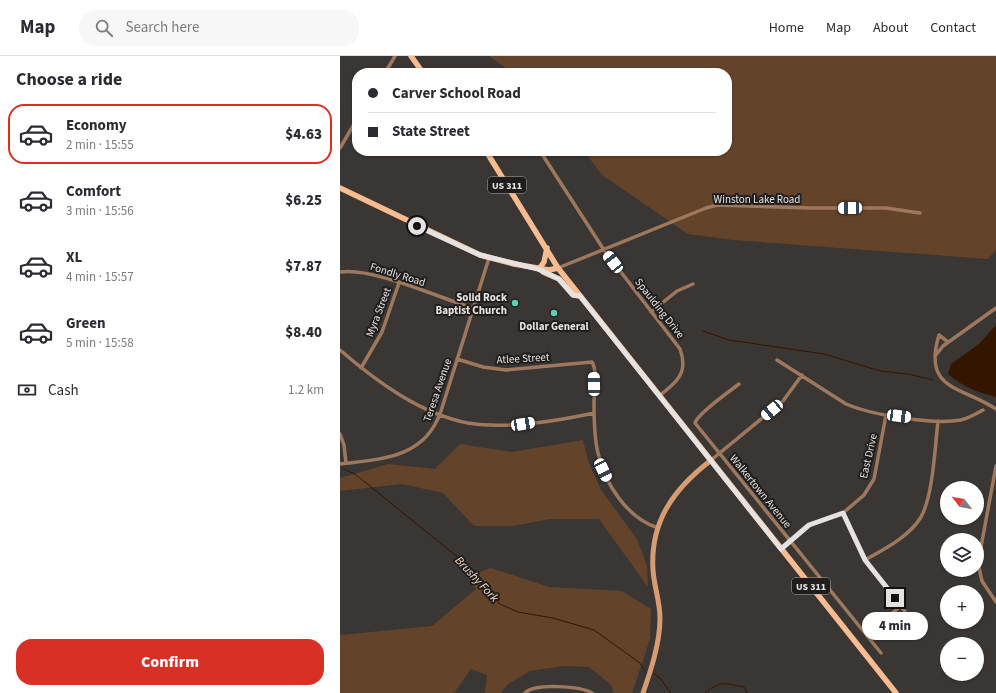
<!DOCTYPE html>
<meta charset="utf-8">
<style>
:root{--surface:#fff;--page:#f7f7f7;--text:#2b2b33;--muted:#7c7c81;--line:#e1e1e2;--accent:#d93025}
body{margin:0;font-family:"Source Sans 3",sans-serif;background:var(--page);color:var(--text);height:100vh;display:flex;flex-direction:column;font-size:15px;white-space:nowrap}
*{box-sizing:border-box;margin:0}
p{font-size:13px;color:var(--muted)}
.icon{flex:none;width:22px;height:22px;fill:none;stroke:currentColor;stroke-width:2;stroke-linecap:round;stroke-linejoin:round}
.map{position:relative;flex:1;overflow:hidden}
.details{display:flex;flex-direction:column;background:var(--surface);width:340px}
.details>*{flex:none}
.banner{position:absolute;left:12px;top:12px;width:380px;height:88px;border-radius:16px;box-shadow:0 1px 3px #0004;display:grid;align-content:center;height:88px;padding:0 16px;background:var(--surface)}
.needle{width:26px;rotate:301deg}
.controls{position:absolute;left:600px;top:425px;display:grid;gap:8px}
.controls a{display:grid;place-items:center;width:44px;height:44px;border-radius:50%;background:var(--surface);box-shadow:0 1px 3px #0004;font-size:20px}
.end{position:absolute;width:18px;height:18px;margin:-9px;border:5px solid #e5e2e1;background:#111;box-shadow:0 0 0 2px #111}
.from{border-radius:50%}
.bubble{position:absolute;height:28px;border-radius:14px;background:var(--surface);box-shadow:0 1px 3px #0004;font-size:13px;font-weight:800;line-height:28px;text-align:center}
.car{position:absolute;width:12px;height:24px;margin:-12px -6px;border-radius:5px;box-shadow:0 0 3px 1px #0007;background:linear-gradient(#fff 24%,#345 0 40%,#fff 0 76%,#345 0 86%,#fff 0)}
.banner b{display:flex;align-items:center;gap:14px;height:38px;font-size:15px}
.banner b+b{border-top:1px solid var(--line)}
.banner i{width:10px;height:10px;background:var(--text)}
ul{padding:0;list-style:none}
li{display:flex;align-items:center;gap:12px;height:60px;margin:0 8px 6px;padding:0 8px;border:2px solid transparent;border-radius:16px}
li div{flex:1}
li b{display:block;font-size:15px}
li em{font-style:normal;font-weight:800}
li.current{border-color:var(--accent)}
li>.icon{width:36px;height:36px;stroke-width:1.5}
h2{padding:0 16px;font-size:18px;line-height:48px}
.pay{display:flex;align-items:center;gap:10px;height:44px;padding:0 16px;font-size:15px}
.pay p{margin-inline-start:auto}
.action{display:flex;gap:8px;margin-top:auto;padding:8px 16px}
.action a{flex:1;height:46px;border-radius:16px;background:var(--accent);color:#fff;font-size:16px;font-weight:800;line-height:46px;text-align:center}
header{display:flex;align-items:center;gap:24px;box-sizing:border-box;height:56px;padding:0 20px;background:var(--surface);border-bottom:1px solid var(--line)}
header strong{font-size:19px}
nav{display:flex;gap:22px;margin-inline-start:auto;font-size:14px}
.search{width:280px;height:36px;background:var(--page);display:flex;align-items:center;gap:10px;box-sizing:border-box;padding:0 14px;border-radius:16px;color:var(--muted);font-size:15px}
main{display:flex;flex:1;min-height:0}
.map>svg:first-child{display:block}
</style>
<header>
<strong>Map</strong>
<div class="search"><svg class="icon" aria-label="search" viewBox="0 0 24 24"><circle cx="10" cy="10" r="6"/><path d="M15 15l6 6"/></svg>Search here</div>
<nav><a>Home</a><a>Map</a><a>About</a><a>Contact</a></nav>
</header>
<main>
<section class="details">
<h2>Choose a ride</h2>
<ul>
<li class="current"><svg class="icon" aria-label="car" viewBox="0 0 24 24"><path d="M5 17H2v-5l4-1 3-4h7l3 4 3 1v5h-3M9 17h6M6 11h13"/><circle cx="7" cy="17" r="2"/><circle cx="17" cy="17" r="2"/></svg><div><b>Economy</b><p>2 min · 15:55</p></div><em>$4.63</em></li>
<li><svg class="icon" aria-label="car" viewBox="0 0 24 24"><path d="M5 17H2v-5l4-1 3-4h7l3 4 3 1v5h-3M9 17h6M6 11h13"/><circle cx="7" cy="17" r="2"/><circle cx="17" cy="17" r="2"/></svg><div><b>Comfort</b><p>3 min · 15:56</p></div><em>$6.25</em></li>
<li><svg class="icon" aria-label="car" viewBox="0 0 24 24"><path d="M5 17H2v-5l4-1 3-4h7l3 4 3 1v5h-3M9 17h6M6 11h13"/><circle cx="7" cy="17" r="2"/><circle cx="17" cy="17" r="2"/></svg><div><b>XL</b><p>4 min · 15:57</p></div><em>$7.87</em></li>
<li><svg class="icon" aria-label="car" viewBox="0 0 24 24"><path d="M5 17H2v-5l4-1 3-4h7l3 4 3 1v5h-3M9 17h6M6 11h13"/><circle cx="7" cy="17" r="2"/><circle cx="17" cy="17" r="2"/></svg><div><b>Green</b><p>5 min · 15:58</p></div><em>$8.40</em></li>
</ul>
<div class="pay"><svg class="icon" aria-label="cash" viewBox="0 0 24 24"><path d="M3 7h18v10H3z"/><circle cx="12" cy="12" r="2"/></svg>Cash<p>1.2 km</p></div>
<div class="action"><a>Confirm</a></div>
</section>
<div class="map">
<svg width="656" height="637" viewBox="0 0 656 637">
<rect width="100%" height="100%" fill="#3a3634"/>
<path fill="#64432b" d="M149,0H656V194L648,203L393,184L348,178L262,119L244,95H387V17H173Z
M243,384L248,405L261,434L297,483L307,510L308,531L259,463H210L173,470H134L103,437L62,428L0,435V422L48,408L95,413L120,388L172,396Z
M151,512L209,531L282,535L311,553L310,583L292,637H274L271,629L249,611L224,610L190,615L168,628L161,637H145L147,619L131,613L114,637H0V579L92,570L136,533L126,521Z"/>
<path fill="#341600" d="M656,269V341C637,336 623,331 608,318L611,308L639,288Z"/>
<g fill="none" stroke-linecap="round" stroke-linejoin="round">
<path stroke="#341600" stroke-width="1" d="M363,275L389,284L484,298L540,315L568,318L593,324
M3,413L15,418L120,503L147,536L160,548L178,556L213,562L254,574L300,607L305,615
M314,618L320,622L331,637
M365,637C382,624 384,627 404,631L407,637"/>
<path stroke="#9e785d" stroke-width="3.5" d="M45,17L55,0
M0,92L17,63
M200,95L264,194L340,293C349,317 336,327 319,340
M218,212L366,152L377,149L469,152H546L580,157
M0,216C33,211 99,242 133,252
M311,256L337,235L353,228
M608,286L599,279C582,335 622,330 656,353
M0,294C36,325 80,358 128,367C165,373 217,365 254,357
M595,300L603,290L656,252
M117,303L143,311L166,314L252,306C258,316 254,336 254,348C254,364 254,381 258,397C265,428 287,462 318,472
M437,304L506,348C532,359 593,369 621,364C629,362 636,358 643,354
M21,312L42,276L59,227
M399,328C390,335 357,358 355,367L541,597
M0,378L4,389L6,407
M370,405L443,345L462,319
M0,408C43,403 85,402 101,355L149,202
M656,410L638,507L642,525L656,546
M503,457L529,510L574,567
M441,493L469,469L503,457L524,439L534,423L546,359
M525,504C544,493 569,481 581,461C593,440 595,391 598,365
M526,578L561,550
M185,637C194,627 241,630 252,637"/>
<path stroke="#d79c71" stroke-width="5" d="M303,637C311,614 320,587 320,562C320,546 314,530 313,514C310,465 334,433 370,405"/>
<path stroke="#f9bc90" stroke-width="5.5" d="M71,0L83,17
M146,95L218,212L556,637
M0,132L140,199L174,208L209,214L218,212
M199,213L204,206L207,192
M203,216L219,223L233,239L240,240"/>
</g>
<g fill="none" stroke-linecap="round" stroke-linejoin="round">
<path stroke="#e5e2e1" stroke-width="5" d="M77,170L140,199L198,213L219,223L233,239L240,240L441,493L469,469L503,457L525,504L555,542"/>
</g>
<g fill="#5dceb9" stroke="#201e1d" stroke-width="1.5">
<circle cx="175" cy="247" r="4"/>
<circle cx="214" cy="257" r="4"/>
</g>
<g text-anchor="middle" stroke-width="4" stroke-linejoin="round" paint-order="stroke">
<g fill="#201e1d" stroke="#aaa7a6" stroke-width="1">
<rect x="148" y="121" width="38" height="16" rx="3"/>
<rect x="452" y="522" width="38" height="16" rx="3"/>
</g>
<g font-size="10" font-weight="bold" fill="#e5e2e1">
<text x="167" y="133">US 311</text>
<text x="471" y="534">US 311</text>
</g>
<g font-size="11" fill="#e5e2e1" stroke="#201e1d">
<text x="417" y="147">Winston Lake Road</text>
<text transform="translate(58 218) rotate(17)" y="4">Fondly Road</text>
<text transform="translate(320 252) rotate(52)" y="4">Spaulding Drive</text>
<text transform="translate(38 256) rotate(-69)" y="4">Myra Street</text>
<text transform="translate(183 302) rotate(-3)" y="4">Atlee Street</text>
<text transform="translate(97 334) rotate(-71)" y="4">Teresa Avenue</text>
<text transform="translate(528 400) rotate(-77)" y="4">East Drive</text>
<text transform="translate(421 435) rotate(51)" y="4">Walkertown Avenue</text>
</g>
<g font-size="11" font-weight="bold" fill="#e5e2e1" stroke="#201e1d" text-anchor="end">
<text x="167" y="245">Solid Rock<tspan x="167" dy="13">Baptist Church</tspan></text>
<text x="214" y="274" text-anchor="middle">Dollar General</text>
</g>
<g font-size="12" font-style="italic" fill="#f6d9c5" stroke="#201e1d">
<text transform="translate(137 523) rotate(47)" y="4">Brushy Fork</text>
</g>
</g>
</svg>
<div class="controls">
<a><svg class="needle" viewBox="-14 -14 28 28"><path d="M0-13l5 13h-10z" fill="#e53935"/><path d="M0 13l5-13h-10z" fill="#7c7c81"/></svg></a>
<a><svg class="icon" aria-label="layers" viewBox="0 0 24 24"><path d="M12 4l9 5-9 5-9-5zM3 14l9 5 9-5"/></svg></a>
<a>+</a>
<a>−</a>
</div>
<i class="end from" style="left:77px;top:170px"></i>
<i class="end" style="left:555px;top:542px"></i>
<div class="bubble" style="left:522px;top:556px;width:66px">4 min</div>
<i class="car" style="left:510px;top:152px;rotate:269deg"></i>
<i class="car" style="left:273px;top:206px;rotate:322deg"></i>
<i class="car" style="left:254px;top:328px;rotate:359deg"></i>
<i class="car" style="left:432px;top:354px;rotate:230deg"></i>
<i class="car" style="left:559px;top:360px;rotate:97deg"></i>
<i class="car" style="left:183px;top:368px;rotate:81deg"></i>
<i class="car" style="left:263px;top:414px;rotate:154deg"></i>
<div class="banner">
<b><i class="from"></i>Carver School Road</b>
<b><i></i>State Street</b>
</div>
</div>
</main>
